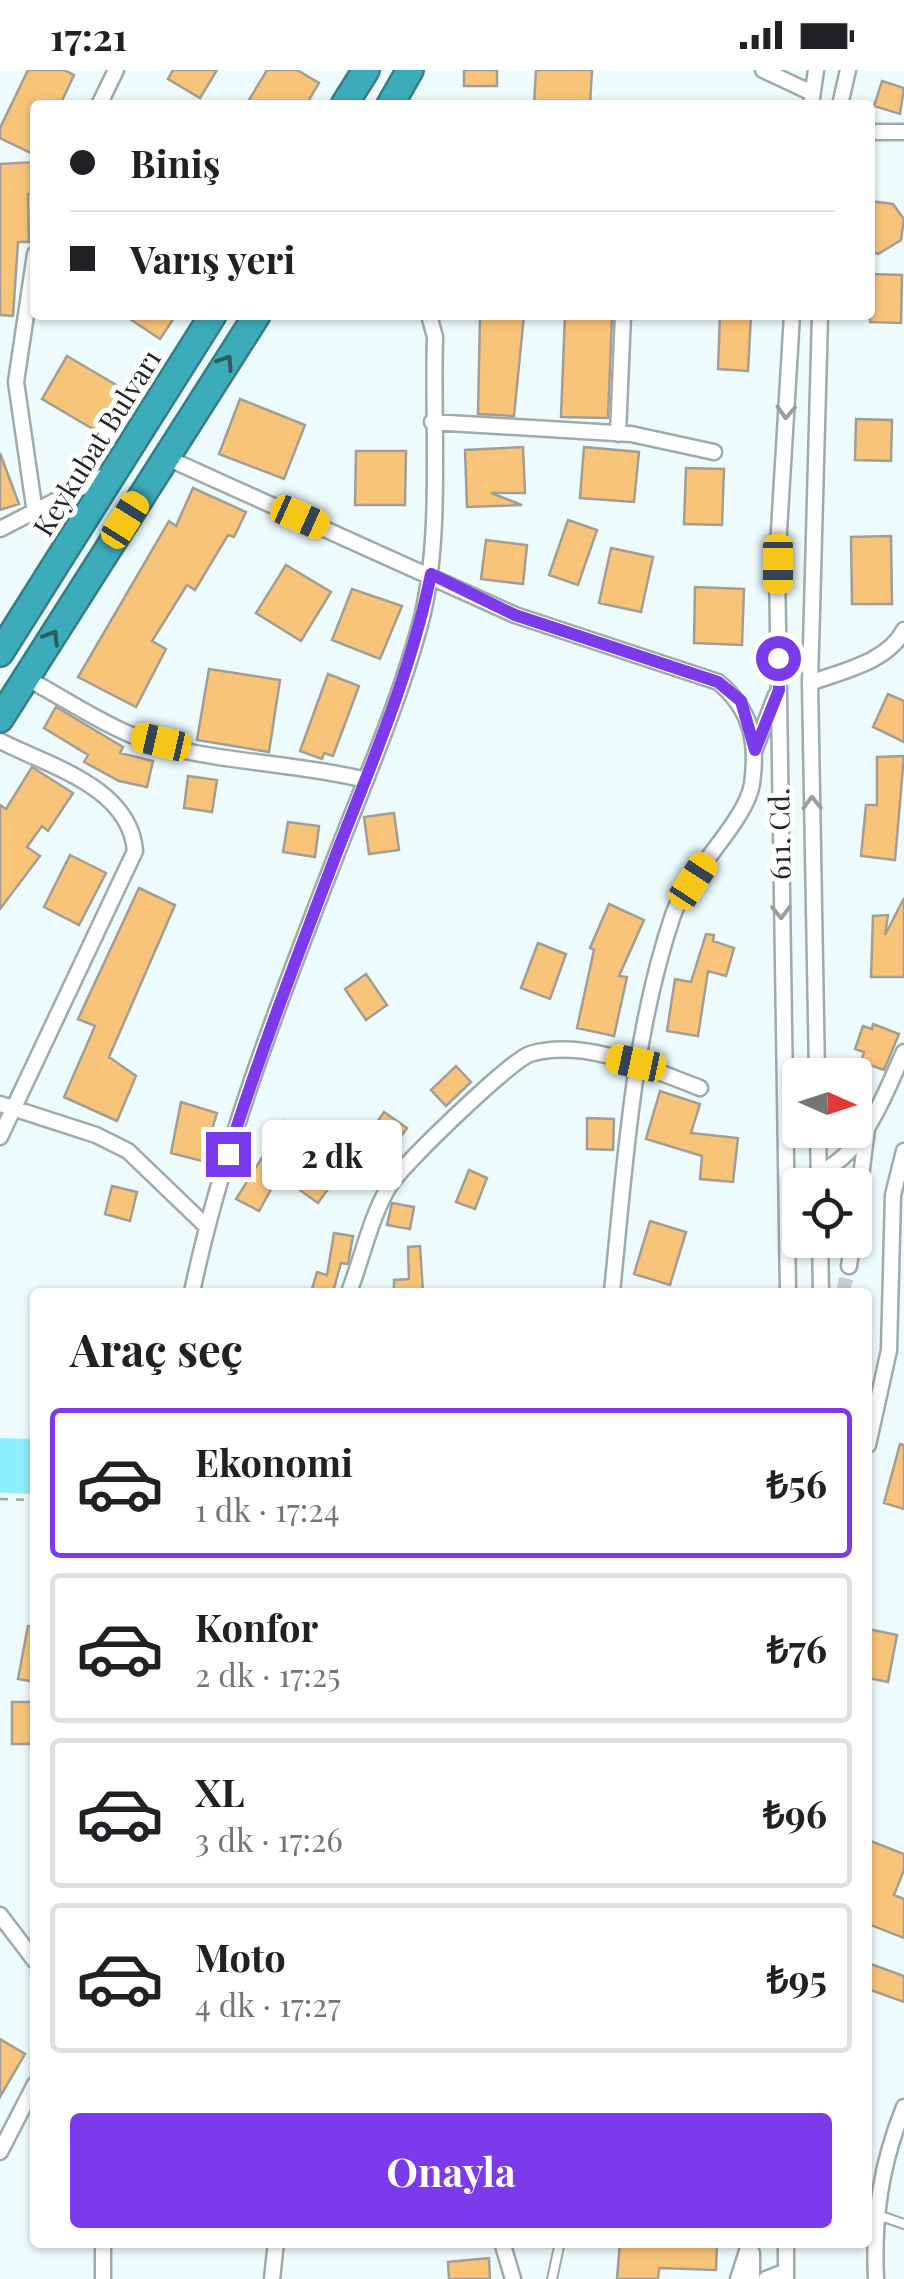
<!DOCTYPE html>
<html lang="tr">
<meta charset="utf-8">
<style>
:root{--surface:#fff;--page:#f6f6f6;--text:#202124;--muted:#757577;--line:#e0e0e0;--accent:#7c3aed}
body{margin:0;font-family:"Playfair Display",serif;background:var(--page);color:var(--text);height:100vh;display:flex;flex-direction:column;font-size:38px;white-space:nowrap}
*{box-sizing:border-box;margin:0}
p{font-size:32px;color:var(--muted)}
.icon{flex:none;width:55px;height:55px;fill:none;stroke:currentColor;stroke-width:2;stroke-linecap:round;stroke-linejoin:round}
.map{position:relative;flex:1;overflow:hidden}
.side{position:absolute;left:30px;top:1218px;width:842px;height:960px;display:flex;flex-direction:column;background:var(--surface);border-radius:10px;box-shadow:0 2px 8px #0004}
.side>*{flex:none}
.banner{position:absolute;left:30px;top:30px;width:845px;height:220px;border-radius:10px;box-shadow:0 2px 8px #0004;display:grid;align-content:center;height:220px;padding:0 40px;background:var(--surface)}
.needle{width:65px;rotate:93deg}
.controls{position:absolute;left:782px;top:988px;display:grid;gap:20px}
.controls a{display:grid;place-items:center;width:90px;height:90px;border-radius:10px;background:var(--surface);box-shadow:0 2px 8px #0004;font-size:50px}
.end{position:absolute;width:45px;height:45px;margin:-22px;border:12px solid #7c3aed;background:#fff;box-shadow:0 0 0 5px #fff}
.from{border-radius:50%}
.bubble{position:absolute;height:70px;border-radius:10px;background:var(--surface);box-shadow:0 2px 8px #0004;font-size:32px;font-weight:700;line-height:70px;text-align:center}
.car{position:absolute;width:30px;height:60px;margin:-30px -15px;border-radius:12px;box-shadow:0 0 8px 2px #0007;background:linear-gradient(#f5c518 24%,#345 0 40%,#f5c518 0 76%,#345 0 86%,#f5c518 0)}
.banner b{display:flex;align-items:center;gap:35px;height:95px;font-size:38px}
.banner b+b{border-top:2px solid var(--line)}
.banner i{width:25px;height:25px;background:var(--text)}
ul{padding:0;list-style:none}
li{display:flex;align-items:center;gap:30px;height:150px;margin:0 20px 15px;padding:0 20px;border:5px solid var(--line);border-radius:10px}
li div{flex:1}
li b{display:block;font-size:38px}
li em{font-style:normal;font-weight:700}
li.selected{border-color:var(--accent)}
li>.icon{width:90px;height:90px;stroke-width:1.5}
h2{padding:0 40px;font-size:45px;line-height:120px}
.action{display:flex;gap:20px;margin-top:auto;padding:20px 40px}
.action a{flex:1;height:115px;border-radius:10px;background:var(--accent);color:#fff;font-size:40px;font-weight:700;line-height:115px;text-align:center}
.status{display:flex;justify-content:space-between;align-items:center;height:70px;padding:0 50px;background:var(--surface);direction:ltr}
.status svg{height:28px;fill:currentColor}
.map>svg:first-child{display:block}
</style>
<div class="status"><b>17:21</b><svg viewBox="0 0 49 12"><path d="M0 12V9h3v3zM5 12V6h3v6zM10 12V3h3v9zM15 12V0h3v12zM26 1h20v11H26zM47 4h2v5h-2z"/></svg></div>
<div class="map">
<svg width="904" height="2209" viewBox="0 0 904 2209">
<rect width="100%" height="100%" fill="#edfbfd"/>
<path fill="#8feffd" d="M0,1368L35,1369V1424L0,1423Z"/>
<path fill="#f8c479" stroke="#a39d94" stroke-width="2.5" d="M28,0H64L74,5L60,35H35V85L0,68V58Z
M173,0H217L200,28L168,9Z
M267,0H297L319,13L306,35H246Z
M464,0H497V16H464Z
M536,0H592L590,35H534Z
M882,11L904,18L900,44L874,36Z
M35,92V123L28,124L29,172H18L13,246L0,245V94Z
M870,131L893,134L904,149L901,170L878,184L870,181Z
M870,204L902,205L901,253L870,252Z
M124,245H176L160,269Z
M480,245H524L514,346L478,344Z
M565,245L612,247L608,348L561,347Z
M720,245L751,246L748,301L718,299Z
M67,286L123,319L98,362L42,329Z
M240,329L305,355L284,409L219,384Z
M856,349L892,350L891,391L855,390Z
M523,377L525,423H491L522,435L467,437L465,380Z
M584,377L639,382L634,432L580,428Z
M356,381H406L405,435H355Z
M0,383L19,434L0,440Z
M686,398L724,399L722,455L684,454Z
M193,418L246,442L234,467L228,465L195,520L187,515L152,571L166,579L136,637L78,607L169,451L176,456Z
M568,450L597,460L578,515L549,505Z
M891,466L892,534H852L851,467Z
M486,470L527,475L523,514L481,509Z
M611,478L653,487L641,542L599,533Z
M286,495L331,522L301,571L256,543Z
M695,517L744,519L742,575L694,573Z
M352,519L402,536L380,589L332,570Z
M209,599L280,610L269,682L197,670Z
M328,604L359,616L333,686L324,683L322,689L300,681Z
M888,624L904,631V672L873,657Z
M56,637L123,677L120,683L153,691L147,717L119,711L84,692L88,685L44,658Z
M904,686L895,790L861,786L866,735H877V687Z
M32,697L73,723L48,761L42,756L27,777L40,786L0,839V735L6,739Z
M188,706L217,710L212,742L184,738Z
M394,743L399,780L369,784L364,747Z
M288,752L319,756L315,787L283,782Z
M70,785L106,803L79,855L44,837Z
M139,818L175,835L109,987L136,1006L117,1051L64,1027L95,956L78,949Z
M904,828V907H871L873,846L888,845L885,865Z
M609,834L644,850L619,906L627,907L614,966L577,958L594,880L590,878Z
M706,864L714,865L713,871L734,878L726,906L708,901L698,966L667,961L675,909L691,912Z
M538,873L566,884L550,929L521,918Z
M366,904L387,935L366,950L345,919Z
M873,954L899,964L884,1000L861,992L864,982L855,979L863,956L872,959Z
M456,996L471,1012L446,1036L431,1020Z
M660,1021L700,1034L691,1063L738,1068L733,1112L700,1109L702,1086L646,1069Z
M181,1032L217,1043L202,1091L171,1083Z
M384,1042L407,1058L380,1096L357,1080Z
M587,1048L614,1049L613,1080L587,1079Z
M285,1051L346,1094L318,1133L279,1105L259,1141L236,1129Z
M469,1100L487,1108L475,1139L456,1132Z
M112,1116L137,1122L130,1151L105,1144Z
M392,1133L414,1137L410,1159L387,1155Z
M650,1151L686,1162L670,1215L634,1204Z
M334,1163L353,1166L348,1194L341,1193L333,1222H311L317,1202L327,1205Z
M420,1176L423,1222H394V1210L409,1209L408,1177Z
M900,1374L904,1375V1439L884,1433Z
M28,1556L35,1557V1612L18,1609Z
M868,1559L897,1565L888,1612L868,1608Z
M12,1632H35V1674H12Z
M868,1770L904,1784V1800L894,1825L904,1829V1868L868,1854Z
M868,1893L904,1906V1932L868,1919Z
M0,1969L25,1984L0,2027Z
M620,2172H717L716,2200L659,2198L658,2209H617Z
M489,2188L490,2209H449L448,2192Z"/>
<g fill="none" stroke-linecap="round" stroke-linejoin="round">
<path stroke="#c4d1d2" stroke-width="14" stroke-dasharray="14 7" stroke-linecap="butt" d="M843,1222L849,1196"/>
<defs>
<path id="lane" d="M875,2144L904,2154
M552,2209L560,2172"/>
<path id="street" d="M763,0L812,23
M99,35L116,0
M811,35L816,0
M840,35L848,0
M870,62H904
M432,352L631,364L714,382
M618,364L623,245
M165,387L515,545L718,612C751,639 758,671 752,714C746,752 686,805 673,845C632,966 625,1096 612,1222
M35,443L16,312L35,184
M0,459L106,405
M26,608C60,626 94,649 129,664C196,693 292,691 366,710
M810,613C842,601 888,592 904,560
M0,671C49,696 130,717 135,781L0,1067
M755,679L776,625
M817,1005L810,613L820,245
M0,1034L96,1065L128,1081L206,1156
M818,1060L819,1115
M819,1103C866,1081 883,1027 904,982
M855,1153L867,1059
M820,1170L821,1222
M849,1196L853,1170
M192,1222C224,1071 281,927 337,783C366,708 399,632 420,555C443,471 432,356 435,267L429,245
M349,1222C362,1189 371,1145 390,1115C402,1095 511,990 530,984C585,968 650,999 700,1018
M788,1222L777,494L792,245
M868,1375L889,1280L893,1125L904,1081
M0,1845L35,1891
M0,2082L35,2014
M103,2172V2209
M502,2172L513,2209
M786,2172V2209
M752,2183V2209
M272,2209L276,2172
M738,2209L750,2172
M766,2209L786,2201
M876,2209C873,2148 881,2094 904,2037"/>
<path id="highway" d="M344,35L366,0
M390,35L410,0
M0,583L213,245
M0,649L257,245"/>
</defs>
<use href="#lane" stroke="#9eabad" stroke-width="12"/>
<use href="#street" stroke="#9eabad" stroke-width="19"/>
<use href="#highway" stroke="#347d87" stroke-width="30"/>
<path stroke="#9aa5a6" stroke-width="2.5" stroke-dasharray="8 8" stroke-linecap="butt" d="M0,1429L35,1430"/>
<use href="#lane" stroke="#fff" stroke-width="8"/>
<use href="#street" stroke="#fff" stroke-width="14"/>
<use href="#highway" stroke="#3dacba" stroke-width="25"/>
</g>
<defs><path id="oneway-chevron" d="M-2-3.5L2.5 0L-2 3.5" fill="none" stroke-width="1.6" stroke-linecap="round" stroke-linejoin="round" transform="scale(2.5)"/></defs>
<g stroke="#2d5c62">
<use href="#oneway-chevron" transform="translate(226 292) rotate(-57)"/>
<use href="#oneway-chevron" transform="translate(52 567) rotate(-58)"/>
</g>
<g stroke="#9c9e9e">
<use href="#oneway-chevron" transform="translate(786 342) rotate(93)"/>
<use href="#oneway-chevron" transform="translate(812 733) rotate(-91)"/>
<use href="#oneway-chevron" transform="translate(781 842) rotate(89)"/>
</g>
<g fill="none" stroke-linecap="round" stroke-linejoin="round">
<path stroke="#7c3aed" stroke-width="12" d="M228,1084C261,980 300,879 339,777C374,688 412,598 431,504L515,545L718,612L741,631L755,680L779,620L778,588"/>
</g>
<g text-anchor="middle" stroke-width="10" stroke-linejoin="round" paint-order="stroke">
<g font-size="28" fill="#222728" stroke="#fff">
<text transform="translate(97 373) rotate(-58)" y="10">Keykubat Bulvarı</text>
<text transform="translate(780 764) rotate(-91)" y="10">611. Cd.</text>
</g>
</g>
</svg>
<div class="controls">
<a><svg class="needle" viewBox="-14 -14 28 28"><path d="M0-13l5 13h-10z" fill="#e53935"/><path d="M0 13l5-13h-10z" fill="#757577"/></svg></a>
<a><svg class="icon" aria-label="locate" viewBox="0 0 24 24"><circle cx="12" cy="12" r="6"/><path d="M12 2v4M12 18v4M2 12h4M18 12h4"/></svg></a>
</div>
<i class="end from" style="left:778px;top:588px"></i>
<i class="end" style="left:228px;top:1084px"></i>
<div class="bubble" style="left:262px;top:1050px;width:140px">2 dk</div>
<i class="car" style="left:300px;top:447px;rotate:114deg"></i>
<i class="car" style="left:125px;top:450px;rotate:32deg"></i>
<i class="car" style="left:778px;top:494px;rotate:180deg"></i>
<i class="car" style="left:161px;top:672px;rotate:283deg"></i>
<i class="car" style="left:693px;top:811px;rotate:33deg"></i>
<i class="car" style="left:636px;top:993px;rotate:282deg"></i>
<div class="banner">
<b><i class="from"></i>Biniş</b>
<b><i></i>Varış yeri</b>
</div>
<section class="side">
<h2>Araç seç</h2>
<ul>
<li class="selected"><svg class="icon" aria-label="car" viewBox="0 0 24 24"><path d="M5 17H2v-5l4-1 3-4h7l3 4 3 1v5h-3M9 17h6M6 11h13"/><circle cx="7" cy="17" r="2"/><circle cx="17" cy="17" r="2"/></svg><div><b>Ekonomi</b><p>1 dk · 17:24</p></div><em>₺56</em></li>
<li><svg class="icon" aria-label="car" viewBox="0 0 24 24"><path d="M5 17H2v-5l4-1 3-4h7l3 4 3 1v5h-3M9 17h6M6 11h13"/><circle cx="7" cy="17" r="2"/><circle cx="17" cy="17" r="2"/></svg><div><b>Konfor</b><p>2 dk · 17:25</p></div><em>₺76</em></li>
<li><svg class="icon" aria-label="car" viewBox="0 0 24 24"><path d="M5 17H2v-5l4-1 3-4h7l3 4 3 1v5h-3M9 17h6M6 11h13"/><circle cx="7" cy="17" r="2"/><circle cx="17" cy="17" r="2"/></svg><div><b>XL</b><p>3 dk · 17:26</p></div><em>₺96</em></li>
<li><svg class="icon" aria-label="car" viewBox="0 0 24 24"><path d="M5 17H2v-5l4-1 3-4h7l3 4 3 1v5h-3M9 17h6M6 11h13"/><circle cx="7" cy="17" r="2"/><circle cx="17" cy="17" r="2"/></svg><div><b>Moto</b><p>4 dk · 17:27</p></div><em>₺95</em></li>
</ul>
<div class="action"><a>Onayla</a></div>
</section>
</div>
